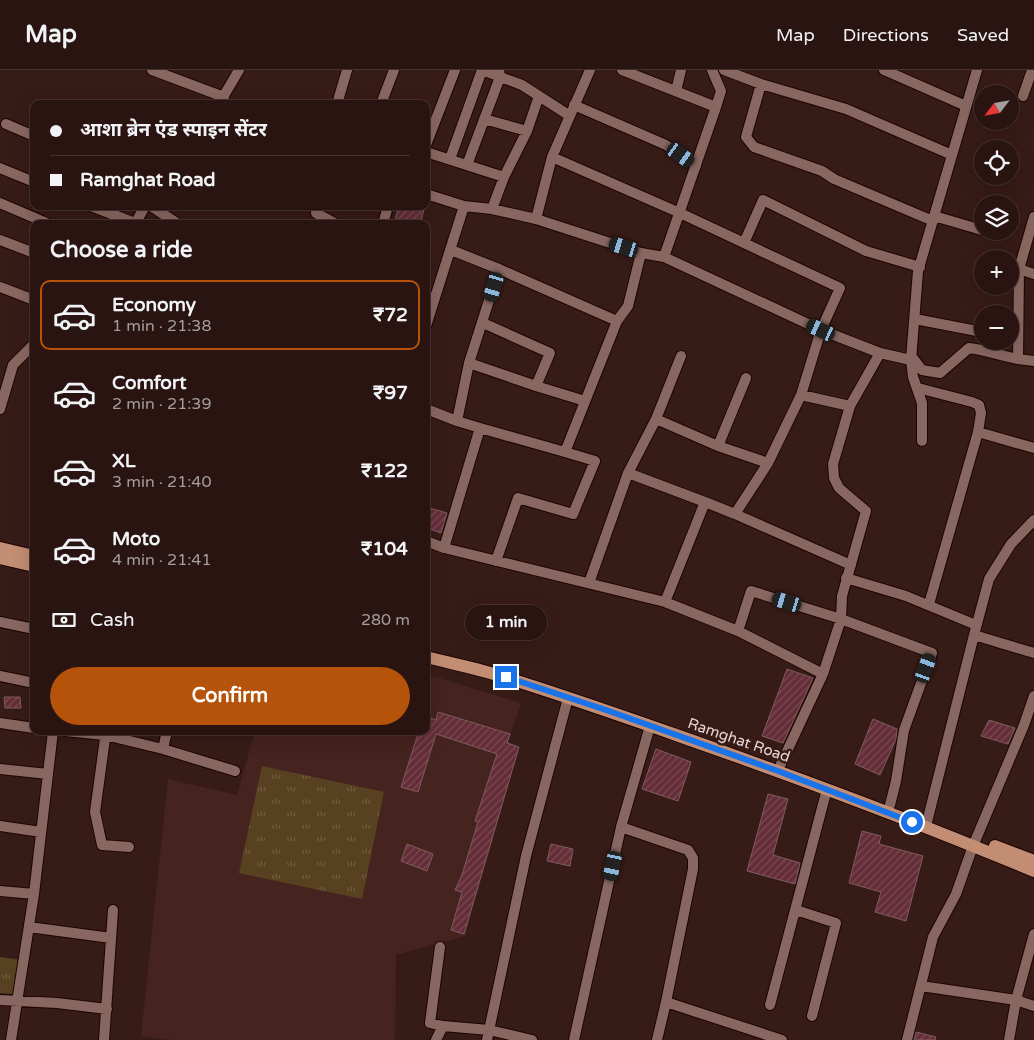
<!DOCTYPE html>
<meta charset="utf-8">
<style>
:root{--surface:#291411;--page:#311d1a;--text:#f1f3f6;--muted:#a59e9f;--line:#453331;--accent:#b45309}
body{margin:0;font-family:"Varela Round","Noto Sans Devanagari",sans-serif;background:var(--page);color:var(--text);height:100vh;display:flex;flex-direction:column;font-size:19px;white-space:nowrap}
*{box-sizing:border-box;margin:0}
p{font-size:16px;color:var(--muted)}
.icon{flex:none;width:28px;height:28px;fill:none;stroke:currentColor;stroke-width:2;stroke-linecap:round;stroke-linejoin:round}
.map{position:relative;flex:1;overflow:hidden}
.sheet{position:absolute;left:30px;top:150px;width:400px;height:515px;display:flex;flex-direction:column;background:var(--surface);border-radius:10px;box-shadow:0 5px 20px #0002,0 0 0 1px var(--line)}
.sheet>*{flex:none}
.top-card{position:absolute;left:30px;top:30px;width:400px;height:110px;border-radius:10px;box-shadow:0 5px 20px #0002,0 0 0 1px var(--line);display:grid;align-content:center;height:110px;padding:0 20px;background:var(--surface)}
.needle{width:32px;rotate:239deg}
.controls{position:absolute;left:974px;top:15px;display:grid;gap:10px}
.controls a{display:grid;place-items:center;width:45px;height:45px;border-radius:50%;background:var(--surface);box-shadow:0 5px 20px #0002,0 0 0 1px var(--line);font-size:25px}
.end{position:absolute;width:22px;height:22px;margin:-11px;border:6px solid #1a73e8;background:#fff;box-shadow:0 0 0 2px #fff}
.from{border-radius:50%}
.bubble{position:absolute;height:35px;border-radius:18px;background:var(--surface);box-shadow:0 5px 20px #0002,0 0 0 1px var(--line);font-size:16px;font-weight:700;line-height:35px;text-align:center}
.car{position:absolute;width:15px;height:30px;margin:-15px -8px;border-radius:6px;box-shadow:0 0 4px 1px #0007;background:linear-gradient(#222 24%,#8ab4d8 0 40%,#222 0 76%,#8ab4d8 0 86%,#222 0)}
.top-card b{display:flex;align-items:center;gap:18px;height:48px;font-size:19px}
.top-card b+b{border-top:1px solid var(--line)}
.top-card i{width:12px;height:12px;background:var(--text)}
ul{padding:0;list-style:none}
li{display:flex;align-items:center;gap:15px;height:70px;margin:0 10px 8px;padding:0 10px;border:2px solid transparent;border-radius:10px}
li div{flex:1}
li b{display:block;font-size:19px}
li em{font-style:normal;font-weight:700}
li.active{border-color:var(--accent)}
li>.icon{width:45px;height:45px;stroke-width:1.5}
h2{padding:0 20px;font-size:22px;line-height:60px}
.pay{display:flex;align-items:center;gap:12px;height:55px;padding:0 20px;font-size:19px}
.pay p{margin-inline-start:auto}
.button{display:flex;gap:10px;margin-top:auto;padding:10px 20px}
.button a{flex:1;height:58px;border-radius:30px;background:var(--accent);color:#fff;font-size:20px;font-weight:700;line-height:58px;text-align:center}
header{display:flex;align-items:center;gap:30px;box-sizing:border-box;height:70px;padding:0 25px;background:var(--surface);border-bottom:1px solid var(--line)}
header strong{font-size:24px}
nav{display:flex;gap:28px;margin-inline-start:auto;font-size:18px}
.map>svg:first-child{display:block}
</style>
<header>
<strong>Map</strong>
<nav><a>Map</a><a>Directions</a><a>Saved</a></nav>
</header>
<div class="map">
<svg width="1034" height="970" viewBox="0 0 1034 970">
<defs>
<pattern id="grass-tufts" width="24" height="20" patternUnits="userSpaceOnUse" patternTransform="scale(1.25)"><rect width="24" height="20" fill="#584120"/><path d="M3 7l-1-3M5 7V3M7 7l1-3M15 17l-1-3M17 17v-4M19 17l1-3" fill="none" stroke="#705c40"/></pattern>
<pattern id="building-hatch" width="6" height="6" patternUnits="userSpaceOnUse" patternTransform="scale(1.25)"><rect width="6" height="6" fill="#642d38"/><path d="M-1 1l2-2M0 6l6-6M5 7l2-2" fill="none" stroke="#7a4b54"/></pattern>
</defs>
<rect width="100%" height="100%" fill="#371b17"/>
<path fill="#45231e" d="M426,604L521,633L508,672L519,677L465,866L396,885L395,970H171L141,966L168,709L237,725L255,661H426Z"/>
<path fill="url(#grass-tufts)" d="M262,696L384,722L362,829L239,803Z
M0,887L22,890L15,924L0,923Z"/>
<path fill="url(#building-hatch)" stroke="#7e5c61" d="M399,136H425L420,154H408L395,150Z
M426,437L447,443L441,463L426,458Z
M787,599L813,608L783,673L762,666Z
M4,627H20L21,638H5Z
M438,642L510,664L507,673L519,677L464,864L451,860L462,822L455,820L462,805L478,752L475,751L497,684L436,664L418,722L401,717L419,661H426V647L436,650Z
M873,649L897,659L896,669L880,705L855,694Z
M989,650L1015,658L1008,674L981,666Z
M656,679L691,692L678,731L642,719Z
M768,724L788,729L773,785L800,793L795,814L747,801Z
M862,761L881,766L879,774L923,786L906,851L875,842L881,822L849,813Z
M407,774L433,784L427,801L401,791Z
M551,774L573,779L570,796L547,791Z
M916,962L936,967L935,970H914Z"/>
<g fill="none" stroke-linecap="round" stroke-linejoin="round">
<defs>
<path id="minor" d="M152,0L224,27
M482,0L522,15L539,26
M622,0L716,37L664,187
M712,0L721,21L716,37
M724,0L761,14L846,39L952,85
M884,0L966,36
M761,14L746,67L754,77L822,101L834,109L933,151
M676,21L681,0
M1023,26L1032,0
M219,34L239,0
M337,34L347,0
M381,34L394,0
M574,35L666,75L696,96
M484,49L527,61
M6,54L34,66
M426,75L455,0
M426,82L504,107L527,61L539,26L570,46
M552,87L680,143L840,218L821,260L880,283L911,290
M450,89L482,0
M467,95L500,7L499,0
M0,98L34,112
M426,124L464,136L492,139L536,149L552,87L590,0
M0,133L49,154
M91,136L135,153
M151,136L178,154
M492,139L504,107
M316,143L336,154
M934,146L982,160
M1034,147L1019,199L1018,289L1034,291
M536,149L641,183L664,187L821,260L801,325L768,393L735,444L705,432L665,532L738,561L823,604
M135,154L145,136
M383,154L388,136
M988,161L998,164
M0,170L34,183
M744,173L763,130L866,181L920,197
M451,180L499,199L617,251
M1019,199L1034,204
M0,217L34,230
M915,249L982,262
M426,256L464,136
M912,287L922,300L940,303L969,278C986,280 1001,286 1018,289
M469,293L536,316L550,283L483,253
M536,316L585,331
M918,318L972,332L979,335L981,343L978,362
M801,325L850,336
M0,339L13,295L34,274
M426,339L457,351L469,293L499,199
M656,349L718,376L746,308
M457,351L480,358
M922,371V333L913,307L911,290L918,201L977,0
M718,376L768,393
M628,403L705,432
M735,444L851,495
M426,471L444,478L480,358L565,382L617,251L628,236L641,183
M444,478L665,532
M496,491L518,428L573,444L595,391L565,382
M846,508L906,526L976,555
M589,513L628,403L656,349L681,286
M929,534L978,362L1034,378
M0,552L34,559
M738,561L751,521L841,549L932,583L904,660L896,711L890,735
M974,565L1034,583
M0,606L34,613
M0,653L34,658
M65,661L105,665L163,679
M106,661L95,742L102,775L129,777
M167,661L163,679L235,701
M781,694L823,604L841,549L842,526L866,441L839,418L834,408L833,394L850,336L880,283
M0,699L48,704
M0,756L41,762
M926,756L974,565L989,509L1011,474L1034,450
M621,757L688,780L693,788V799L666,932L657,970
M0,821L34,824
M796,840L836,853L812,946
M29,857L111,868
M440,877L430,953L443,956L489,960L532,970
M921,916L1016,930L1034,936
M0,930L57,933L107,939
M666,932L782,970
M770,935L827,719
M11,970L34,824L53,661
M104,970L113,840
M436,970L443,956
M487,970L526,786L568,628
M574,970L621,757L650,656
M907,970L933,867L956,824L973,776L1024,655L1034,626
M1009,970L1016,930L1034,864"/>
<path id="major" d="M0,478L34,486
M0,488L34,496
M426,587C453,594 481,599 507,608C565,626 622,646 679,666C799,708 917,752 1034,801
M995,776L1034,791"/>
</defs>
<use href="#minor" stroke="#1d0503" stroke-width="12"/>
<use href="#major" stroke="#1d0503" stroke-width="14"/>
<use href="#minor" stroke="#896761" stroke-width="10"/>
<use href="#major" stroke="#c28d72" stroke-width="12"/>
</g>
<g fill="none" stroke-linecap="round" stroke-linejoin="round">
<path stroke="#1a73e8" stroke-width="6" d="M506,607L606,640L778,701L912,752"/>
</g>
<g text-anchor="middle" stroke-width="5" stroke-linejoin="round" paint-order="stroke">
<g font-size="15" fill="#e9d6d2" stroke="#371b17">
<text transform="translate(739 670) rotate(19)" y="5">Ramghat Road</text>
</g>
</g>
</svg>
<div class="controls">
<a><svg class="needle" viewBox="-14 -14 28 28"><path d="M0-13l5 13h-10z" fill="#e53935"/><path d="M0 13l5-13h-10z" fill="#a59e9f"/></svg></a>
<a><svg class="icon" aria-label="locate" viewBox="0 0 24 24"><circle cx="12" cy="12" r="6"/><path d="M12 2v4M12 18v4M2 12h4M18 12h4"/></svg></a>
<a><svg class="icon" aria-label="layers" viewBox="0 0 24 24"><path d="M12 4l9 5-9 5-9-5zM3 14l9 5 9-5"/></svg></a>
<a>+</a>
<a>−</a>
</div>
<i class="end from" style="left:912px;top:752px"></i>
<i class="end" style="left:506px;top:607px"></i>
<div class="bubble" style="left:465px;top:535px;width:82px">1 min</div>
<i class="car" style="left:681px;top:85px;rotate:125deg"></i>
<i class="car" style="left:624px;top:177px;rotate:287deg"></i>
<i class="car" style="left:494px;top:217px;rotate:197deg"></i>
<i class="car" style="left:821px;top:260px;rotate:295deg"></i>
<i class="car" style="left:787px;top:532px;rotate:287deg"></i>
<i class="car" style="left:926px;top:598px;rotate:20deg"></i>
<i class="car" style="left:613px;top:796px;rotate:192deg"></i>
<div class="top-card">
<b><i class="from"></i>आशा ब्रेन एंड स्पाइन सेंटर</b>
<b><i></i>Ramghat Road</b>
</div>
<section class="sheet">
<h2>Choose a ride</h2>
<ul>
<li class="active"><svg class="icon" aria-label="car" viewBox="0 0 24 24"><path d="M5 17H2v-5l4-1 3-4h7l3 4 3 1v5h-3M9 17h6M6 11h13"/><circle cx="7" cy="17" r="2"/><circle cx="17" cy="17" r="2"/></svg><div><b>Economy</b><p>1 min · 21:38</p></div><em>₹72</em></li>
<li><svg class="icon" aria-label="car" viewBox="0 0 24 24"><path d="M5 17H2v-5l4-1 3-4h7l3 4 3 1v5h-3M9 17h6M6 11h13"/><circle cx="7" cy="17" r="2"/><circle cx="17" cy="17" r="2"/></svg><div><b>Comfort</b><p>2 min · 21:39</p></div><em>₹97</em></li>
<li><svg class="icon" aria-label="car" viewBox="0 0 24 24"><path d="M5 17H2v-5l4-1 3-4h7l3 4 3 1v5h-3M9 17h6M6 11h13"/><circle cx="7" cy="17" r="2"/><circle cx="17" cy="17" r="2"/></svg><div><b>XL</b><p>3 min · 21:40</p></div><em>₹122</em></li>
<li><svg class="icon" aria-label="car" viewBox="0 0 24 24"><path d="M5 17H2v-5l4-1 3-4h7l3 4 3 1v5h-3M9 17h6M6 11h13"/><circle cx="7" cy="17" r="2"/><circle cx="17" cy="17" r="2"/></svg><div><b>Moto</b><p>4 min · 21:41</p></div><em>₹104</em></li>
</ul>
<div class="pay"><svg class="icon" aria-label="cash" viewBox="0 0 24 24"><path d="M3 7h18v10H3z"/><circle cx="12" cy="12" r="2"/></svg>Cash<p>280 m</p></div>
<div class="button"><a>Confirm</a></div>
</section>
</div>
